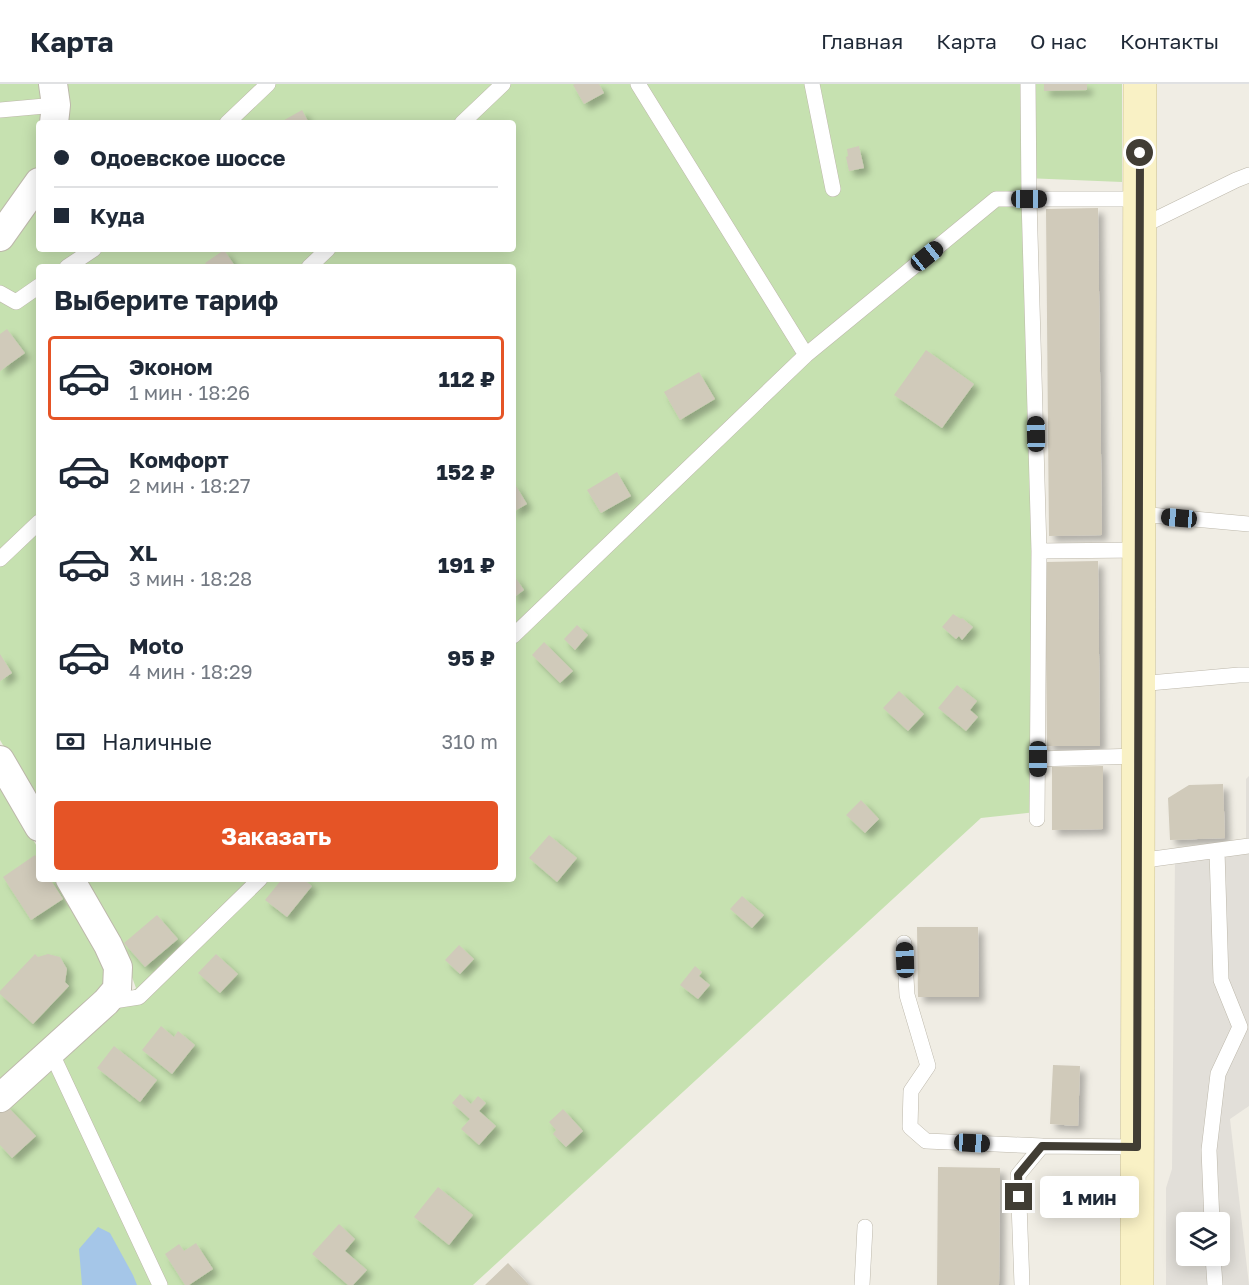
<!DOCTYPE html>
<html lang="ru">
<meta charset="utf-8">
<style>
:root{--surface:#fff;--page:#f2f2f3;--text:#1f2937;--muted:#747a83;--line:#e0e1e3;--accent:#e55426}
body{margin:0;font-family:"Golos Text",sans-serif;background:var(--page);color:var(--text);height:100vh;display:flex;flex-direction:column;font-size:22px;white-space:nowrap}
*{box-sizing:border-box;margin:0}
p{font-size:20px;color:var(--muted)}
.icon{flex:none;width:33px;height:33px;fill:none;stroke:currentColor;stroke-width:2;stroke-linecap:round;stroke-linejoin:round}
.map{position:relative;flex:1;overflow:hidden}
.side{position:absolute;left:36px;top:180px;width:480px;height:618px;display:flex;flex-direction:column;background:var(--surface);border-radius:6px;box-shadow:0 3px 15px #0003}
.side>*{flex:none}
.top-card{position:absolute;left:36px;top:36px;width:480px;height:132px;border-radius:6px;box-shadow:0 3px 15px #0003;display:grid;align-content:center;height:132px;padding:0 18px;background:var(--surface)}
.buttons{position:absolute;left:1176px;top:1128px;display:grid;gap:12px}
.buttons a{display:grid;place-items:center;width:54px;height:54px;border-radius:6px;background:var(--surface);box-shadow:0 3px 15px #0003;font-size:30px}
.end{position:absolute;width:27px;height:27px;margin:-14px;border:8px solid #413d34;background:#fff;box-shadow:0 0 0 3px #fff}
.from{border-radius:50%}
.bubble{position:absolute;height:42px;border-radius:6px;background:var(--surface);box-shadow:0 3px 15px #0003;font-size:20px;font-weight:700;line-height:42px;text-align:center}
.car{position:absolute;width:18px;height:36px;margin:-18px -9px;border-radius:8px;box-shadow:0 0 4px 2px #0007;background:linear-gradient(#222 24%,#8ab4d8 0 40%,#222 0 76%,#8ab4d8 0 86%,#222 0)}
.top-card b{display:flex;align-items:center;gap:21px;height:57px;font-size:22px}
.top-card b+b{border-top:2px solid var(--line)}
.top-card i{width:15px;height:15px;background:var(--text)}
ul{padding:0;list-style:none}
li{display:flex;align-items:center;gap:18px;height:84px;margin:0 12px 9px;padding:0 6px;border:3px solid transparent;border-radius:6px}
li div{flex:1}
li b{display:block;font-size:22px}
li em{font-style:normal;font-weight:700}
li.active{border-color:var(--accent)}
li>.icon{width:54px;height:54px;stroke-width:1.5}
h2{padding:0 18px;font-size:27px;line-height:72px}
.pay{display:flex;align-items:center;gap:15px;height:66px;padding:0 18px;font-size:22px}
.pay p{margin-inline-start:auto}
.button{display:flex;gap:12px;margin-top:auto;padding:12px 18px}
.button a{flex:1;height:69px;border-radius:6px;background:var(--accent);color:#fff;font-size:24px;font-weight:700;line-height:69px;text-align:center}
header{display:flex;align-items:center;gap:36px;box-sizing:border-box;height:84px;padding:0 30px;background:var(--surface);border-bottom:2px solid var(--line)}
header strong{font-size:28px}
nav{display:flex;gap:33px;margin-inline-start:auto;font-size:21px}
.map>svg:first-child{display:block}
</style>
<header>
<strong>Карта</strong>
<nav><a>Главная</a><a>Карта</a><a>О нас</a><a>Контакты</a></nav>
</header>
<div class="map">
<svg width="1249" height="1201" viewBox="0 0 1249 1201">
<defs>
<filter id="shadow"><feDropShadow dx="5.5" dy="5.5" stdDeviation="3" flood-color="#0004"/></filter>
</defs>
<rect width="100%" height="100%" fill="#f0ede4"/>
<path fill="#e2dfd9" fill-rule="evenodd" d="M1249,692V1022L1230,1035L1249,1201H1166V1104L1172,1085L1175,773L1246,756V695ZM1186,1138H1220V1172H1186Z"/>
<path fill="#c6e1b0" d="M0,0H47L48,39H39V87L0,137Z
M66,0H1122V98L1025,94L1038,675L1045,727L981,734L473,1201H0V1023L89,943L136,904L118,855L81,795H513V183H39V723L0,656V166L39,105V165H513V39H64Z
M0,698L39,766V795H56L109,887L107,900L0,1002Z"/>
<path fill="#a5c6e8" d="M98,1143L110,1149L133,1191L137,1201H82L79,1165Z"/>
<path fill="#d0caba" filter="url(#shadow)" d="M575,0H599L604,9L584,20L573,1Z
M1044,0H1087V6L1044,7Z
M302,26L309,39H279Z
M859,62L864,84L849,87L846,73L848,72L847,65Z
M1098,124L1102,451L1049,452L1046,125Z
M224,166L235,182L208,183L205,179Z
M7,245L25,269L0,287V250Z
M926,266L974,300L942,344L894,311Z
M699,288L715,315L680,336L664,308Z
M617,388L631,412L601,429L587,406Z
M513,397L527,420L513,428Z
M1098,477L1100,662H1047L1045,478Z
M513,490L524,506L513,514Z
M953,530L961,535L962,534L973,543L962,556L959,552L956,555L942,543Z
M577,541L588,551L575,566L564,555Z
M544,558L573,587L560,599L532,571Z
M0,570L12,589L0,597Z
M957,601L977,617L970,626L978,633L966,647L938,624Z
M899,607L924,630L908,647L883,624Z
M1103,682V745L1052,746V683Z
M1223,700L1225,754L1170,756L1168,714L1189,701Z
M861,716L879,735L865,749L846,731Z
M549,751L577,774L557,798L529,774Z
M35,771L39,778V795H50L63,815L31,836L3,793Z
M282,795H303L312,802L287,833L265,816Z
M742,812L764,831L752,844L730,825Z
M157,831L178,855L145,883L124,859Z
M917,843H978L979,913H918Z
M459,861L474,875L460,890L445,876Z
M35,870L38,873L48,870L60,873L67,885L65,898L69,902L33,940L0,910V907Z
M216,870L238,890L220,909L198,889Z
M695,882L702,888L699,892L710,901L698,915L680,901Z
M161,942L174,953L178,947L195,961L172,990L142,966Z
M114,962L157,996L140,1018L97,984Z
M1053,981L1080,982L1078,1042L1050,1040Z
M460,1010L471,1020L478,1012L486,1019L479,1027L496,1042L479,1061L461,1045L470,1035L452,1019Z
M5,1020L36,1052L12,1074L0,1061V1025Z
M563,1025L583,1047L566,1063L553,1050L556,1046L549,1038Z
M938,1083L1000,1084L999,1201H937Z
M438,1103L473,1131L449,1161L414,1133Z
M339,1140L355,1155L345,1167L367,1186L353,1201H348L312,1170Z
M196,1159L213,1185L189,1201H185L165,1170L179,1160L184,1167Z
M508,1179L529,1201H485Z"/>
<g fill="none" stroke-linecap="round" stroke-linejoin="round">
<defs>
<path id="lane" d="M638,0L806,271
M812,0L833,105
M1028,0L1029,115L1039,467L1139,466
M0,26L56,21
M227,39L268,0
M462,39L503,0
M1140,143L1236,96L1249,91
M67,183L94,165
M309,183L328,165
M0,209L16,218L39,202
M1139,430L1249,440
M0,475L39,438
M513,552L806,271L996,115H1140
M1138,600L1239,591H1249
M1038,675L1138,672
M1037,735L1039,467
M1138,777L1249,762
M904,859L907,911L928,982L911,1007L910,1043L926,1057L1042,1062
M107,918L139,913L260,795
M51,968L160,1201
M1212,1138L1209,1066L1218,990L1240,943L1221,896L1217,767
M1213,1172L1215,1201
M862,1201L865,1143
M1022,1201L1018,1091L1042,1062L1137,1063"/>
<path id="street" d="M53,0L56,21L54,39
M0,153L39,98
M0,676L39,743
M0,1014L106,918L117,905L118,883L108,861L70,795"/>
<path id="secondary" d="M1137,1201L1140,0"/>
</defs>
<use href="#lane" stroke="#bdb8ab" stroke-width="16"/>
<use href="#street" stroke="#bdb8ab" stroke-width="30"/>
<use href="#secondary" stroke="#ccc297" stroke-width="34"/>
<use href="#lane" stroke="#fff" stroke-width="15"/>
<use href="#street" stroke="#fff" stroke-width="28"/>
<use href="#secondary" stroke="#f9f1c5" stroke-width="33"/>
</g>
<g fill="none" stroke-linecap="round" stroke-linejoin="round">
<path stroke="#413d34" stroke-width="8" d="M1019,1113L1018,1091L1042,1062L1137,1063L1140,69"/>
</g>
</svg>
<div class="buttons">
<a><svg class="icon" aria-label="layers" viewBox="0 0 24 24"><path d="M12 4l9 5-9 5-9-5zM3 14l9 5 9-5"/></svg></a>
</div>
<i class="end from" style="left:1140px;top:69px"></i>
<i class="end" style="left:1019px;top:1113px"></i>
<div class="bubble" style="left:1040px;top:1092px;width:99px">1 мин</div>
<i class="car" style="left:1029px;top:115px;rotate:90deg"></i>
<i class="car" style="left:927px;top:172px;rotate:51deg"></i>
<i class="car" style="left:1036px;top:350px;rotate:359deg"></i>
<i class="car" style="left:1179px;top:434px;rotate:275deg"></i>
<i class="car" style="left:1038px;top:675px;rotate:180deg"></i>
<i class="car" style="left:905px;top:876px;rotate:358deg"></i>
<i class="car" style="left:972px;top:1059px;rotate:93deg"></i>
<div class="top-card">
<b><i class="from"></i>Одоевское шоссе</b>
<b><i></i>Куда</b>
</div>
<section class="side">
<h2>Выберите тариф</h2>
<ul>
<li class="active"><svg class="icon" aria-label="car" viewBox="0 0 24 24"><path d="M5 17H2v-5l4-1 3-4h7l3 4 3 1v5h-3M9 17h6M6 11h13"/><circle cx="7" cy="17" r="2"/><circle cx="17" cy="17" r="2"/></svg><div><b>Эконом</b><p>1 мин · 18:26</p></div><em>112 ₽</em></li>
<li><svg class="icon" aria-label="car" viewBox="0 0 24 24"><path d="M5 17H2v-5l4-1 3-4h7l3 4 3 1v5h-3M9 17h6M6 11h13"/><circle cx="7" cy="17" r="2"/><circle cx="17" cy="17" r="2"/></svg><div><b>Комфорт</b><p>2 мин · 18:27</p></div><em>152 ₽</em></li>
<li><svg class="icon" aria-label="car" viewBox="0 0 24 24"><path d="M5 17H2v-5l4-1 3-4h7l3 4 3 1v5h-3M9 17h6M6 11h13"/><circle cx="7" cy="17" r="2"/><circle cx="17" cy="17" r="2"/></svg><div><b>XL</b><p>3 мин · 18:28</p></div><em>191 ₽</em></li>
<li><svg class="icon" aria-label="car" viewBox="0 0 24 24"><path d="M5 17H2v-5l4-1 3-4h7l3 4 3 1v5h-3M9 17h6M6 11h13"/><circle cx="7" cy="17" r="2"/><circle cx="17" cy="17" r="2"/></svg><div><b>Moto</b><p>4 мин · 18:29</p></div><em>95 ₽</em></li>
</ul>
<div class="pay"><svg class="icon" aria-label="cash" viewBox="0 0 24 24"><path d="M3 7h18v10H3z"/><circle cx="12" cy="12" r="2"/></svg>Наличные<p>310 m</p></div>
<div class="button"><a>Заказать</a></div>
</section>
</div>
